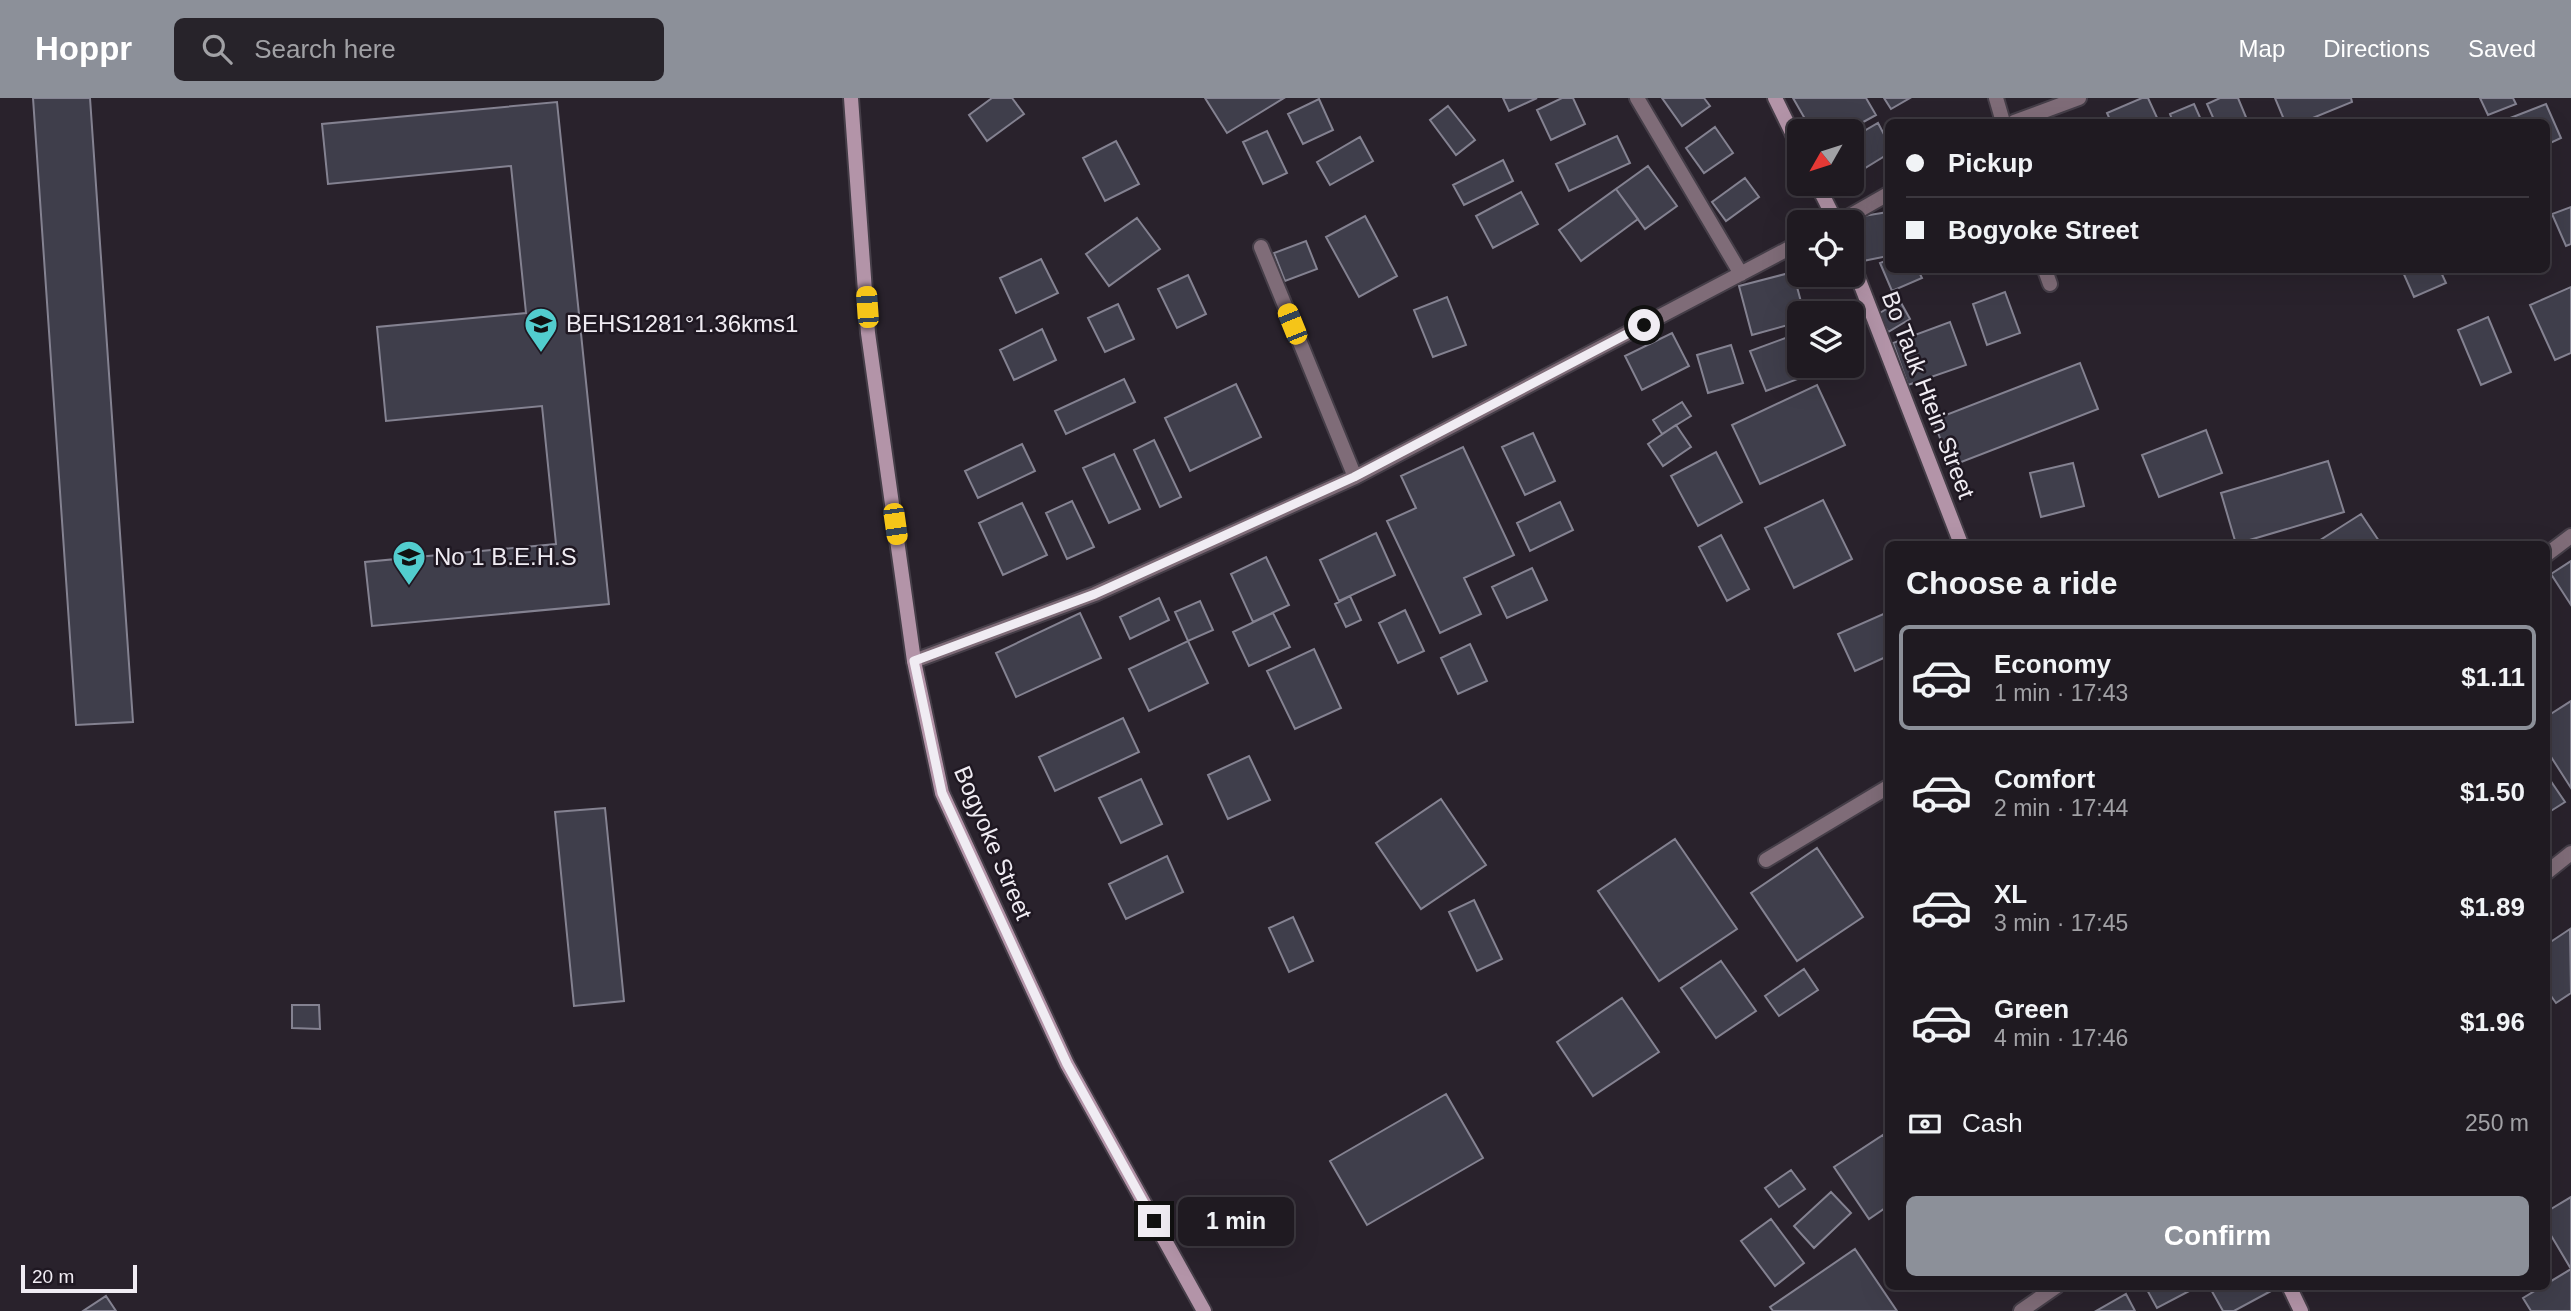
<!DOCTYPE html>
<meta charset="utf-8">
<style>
:root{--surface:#1f1a21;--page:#27232a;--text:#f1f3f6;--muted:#a1a1a5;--line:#3c383f;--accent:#8c9099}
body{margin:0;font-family:Arial,sans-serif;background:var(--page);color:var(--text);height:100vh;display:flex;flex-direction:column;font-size:26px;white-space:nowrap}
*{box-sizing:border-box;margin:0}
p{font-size:23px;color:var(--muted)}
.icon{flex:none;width:38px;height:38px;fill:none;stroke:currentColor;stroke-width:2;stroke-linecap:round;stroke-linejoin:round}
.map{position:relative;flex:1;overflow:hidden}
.panel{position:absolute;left:1885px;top:443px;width:665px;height:749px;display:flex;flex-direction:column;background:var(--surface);border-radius:10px;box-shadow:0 7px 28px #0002,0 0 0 2px var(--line)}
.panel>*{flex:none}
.hud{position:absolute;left:1885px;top:21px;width:665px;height:154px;border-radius:10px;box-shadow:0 7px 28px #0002,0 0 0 2px var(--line);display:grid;align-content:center;height:154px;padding:0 21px;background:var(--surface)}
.needle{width:46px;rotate:231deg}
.fabs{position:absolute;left:1787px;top:21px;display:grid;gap:14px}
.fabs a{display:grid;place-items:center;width:77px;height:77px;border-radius:10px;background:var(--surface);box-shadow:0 7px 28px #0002,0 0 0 2px var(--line);font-size:35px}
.scale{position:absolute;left:21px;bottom:18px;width:116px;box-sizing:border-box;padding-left:7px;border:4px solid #f0ecf3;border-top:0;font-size:19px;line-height:24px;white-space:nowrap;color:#f0ecf3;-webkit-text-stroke:5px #1f1822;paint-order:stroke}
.end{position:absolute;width:32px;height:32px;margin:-16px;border:9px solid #f0ecf3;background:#111;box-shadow:0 0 0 4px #111}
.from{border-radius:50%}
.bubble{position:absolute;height:49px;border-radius:10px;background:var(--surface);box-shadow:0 7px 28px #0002,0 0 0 2px var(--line);font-size:23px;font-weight:700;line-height:49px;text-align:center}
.car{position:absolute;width:21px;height:42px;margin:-21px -10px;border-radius:9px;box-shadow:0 0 5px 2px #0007;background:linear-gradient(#f5c518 24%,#345 0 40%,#f5c518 0 76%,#345 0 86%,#f5c518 0)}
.hud b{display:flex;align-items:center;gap:24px;height:66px;font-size:26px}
.hud b+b{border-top:2px solid var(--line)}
.hud i{width:18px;height:18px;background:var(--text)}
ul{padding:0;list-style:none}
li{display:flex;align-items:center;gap:21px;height:105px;margin:0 14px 10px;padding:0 7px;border:4px solid transparent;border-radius:10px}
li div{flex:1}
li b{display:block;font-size:26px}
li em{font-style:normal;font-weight:700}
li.on{border-color:var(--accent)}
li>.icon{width:63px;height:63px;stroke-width:1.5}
h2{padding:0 21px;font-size:32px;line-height:84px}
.pay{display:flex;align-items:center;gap:18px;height:77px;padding:0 21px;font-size:26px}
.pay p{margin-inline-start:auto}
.primary-button{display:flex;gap:14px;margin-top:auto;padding:14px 21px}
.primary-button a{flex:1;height:80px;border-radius:10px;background:var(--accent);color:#fff;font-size:28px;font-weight:700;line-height:80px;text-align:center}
header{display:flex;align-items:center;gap:42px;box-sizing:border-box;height:98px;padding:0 35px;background:var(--accent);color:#fff}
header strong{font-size:33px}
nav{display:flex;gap:38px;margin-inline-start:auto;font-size:24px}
.search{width:490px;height:63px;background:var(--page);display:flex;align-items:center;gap:18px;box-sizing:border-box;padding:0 24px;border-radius:10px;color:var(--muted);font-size:26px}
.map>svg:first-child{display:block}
</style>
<header>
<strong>Hoppr</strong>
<div class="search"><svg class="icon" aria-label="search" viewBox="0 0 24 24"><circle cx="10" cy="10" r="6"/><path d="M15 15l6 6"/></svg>Search here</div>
<nav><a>Map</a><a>Directions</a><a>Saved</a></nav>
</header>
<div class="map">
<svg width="2571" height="1213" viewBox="0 0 2571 1213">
<rect width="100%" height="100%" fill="#29222c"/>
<path fill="#3f3e4b" stroke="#848291" stroke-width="2" d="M33,0H90L133,624L76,627Z
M992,0H1012L1024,16L987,43L969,17Z
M1205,0H1284L1227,35Z
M1503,0H1537L1509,13Z
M1562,0H1573L1585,26L1551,42L1537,12Z
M1662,0H1704L1710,8L1682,28Z
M1793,0H1866L1876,17L1847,33H1812Z
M1884,0H1910L1891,11Z
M2142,0H2148L2159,24H2111L2107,15Z
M2220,0H2238L2248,24H2215L2207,6Z
M2275,0H2351L2352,4L2303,24H2285Z
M2480,0H2513L2516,6L2488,17Z
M1319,1L1333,32L1303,46L1288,16Z
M557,4L609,506L372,528L365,464L556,446L542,308L386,323L377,229L526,215L511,68L328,86L322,26Z
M2194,6L2202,24H2173L2170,16Z
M2546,6L2561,40L2546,47V24H2500Z
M1448,8L1475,42L1456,57L1430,22Z
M1878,25L1888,44V56L1857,75L1852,66V40Z
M1715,29L1733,55L1704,75L1686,50Z
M1267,33L1287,75L1263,86L1243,44Z
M1617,38L1630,65L1569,93L1556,66Z
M1360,39L1373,63L1330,87L1317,64Z
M1116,43L1139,86L1105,103L1083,60Z
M1503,62L1513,83L1464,107L1453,87Z
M1648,68L1677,108L1645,131L1616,91Z
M1745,80L1759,99L1726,123L1712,104Z
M1616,91L1638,121L1581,163L1559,132Z
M1521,94L1538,126L1493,150L1476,118Z
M2571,109V146L2566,148L2552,116Z
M1888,114V158L1858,164L1851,120Z
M1365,118L1397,178L1359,199L1326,139Z
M1137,120L1160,151L1109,188L1086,156Z
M1306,143L1317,171L1285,183L1274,155Z
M1041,161L1058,195L1016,215L1000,180Z
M1888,162V172H1918L1922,180L1892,193L1880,165Z
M2402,172H2440L2446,185L2414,199Z
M1793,174L1804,215H1799V224L1752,237L1739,188Z
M1188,177L1206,216L1177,230L1158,191Z
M2571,189V255L2555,262L2530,207Z
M2005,194L2020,235L1987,247L1973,206Z
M1447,199L1466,247L1433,259L1414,212Z
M1900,203L1910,221L1888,234L1878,216Z
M1118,206L1134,241L1105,254L1088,220Z
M2488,219L2511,274L2481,287L2458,232Z
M1950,224L1966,267L1908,287L1893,245Z
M1042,231L1056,262L1014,282L1000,252Z
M1672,235L1689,268L1642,292L1625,258Z
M1799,235V268H1823L1824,271L1766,293L1750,253Z
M1731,247L1743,285L1708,295L1697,257Z
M2080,265L2098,311L1951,368L1933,322Z
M1124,281L1135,304L1066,336L1055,313Z
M1236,286L1261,339L1190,373L1165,320Z
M1817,287L1845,347L1760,386L1732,327Z
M1682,304L1691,318L1662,336L1653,322Z
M1676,327L1691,349L1663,368L1648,346Z
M2206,332L2222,375L2159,399L2142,357Z
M1533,335L1555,383L1525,397L1502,349Z
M1154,342L1181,399L1160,409L1134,352Z
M1022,346L1035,373L978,400L965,373Z
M1463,349L1514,457L1464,480L1481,516L1440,535L1387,423L1416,410L1401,378Z
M1716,354L1742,404L1698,428L1671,378Z
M1114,356L1140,411L1109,425L1083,370Z
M2328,363L2344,414L2236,446L2221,395Z
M2073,365L2084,408L2041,419L2030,375Z
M1823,402L1852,461L1794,490L1765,430Z
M1072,403L1094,449L1067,461L1046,415Z
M1560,404L1573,432L1530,453L1517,425Z
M1022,405L1047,457L1003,477L979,425Z
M2361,416L2381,446H2314Z
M1376,435L1395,477L1339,503L1320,462Z
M1721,437L1749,491L1727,503L1699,449Z
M1266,459L1289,507L1253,524L1231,476Z
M2571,463V507L2551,476Z
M1532,470L1547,502L1507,520L1492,489Z
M1350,498L1361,522L1346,529L1335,506Z
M1159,500L1169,522L1130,541L1120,519Z
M1200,503L1213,532L1188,543L1175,514Z
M1405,512L1424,553L1398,565L1379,525Z
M1888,514V558L1855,573L1838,536Z
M1080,515L1101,560L1016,599L996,555Z
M1273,515L1290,549L1249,568L1233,534Z
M1188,543L1208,585L1149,613L1129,571Z
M1470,546L1487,583L1458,596L1441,560Z
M1314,551L1341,610L1295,631L1267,573Z
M2571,603V690L2546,651V619Z
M1123,620L1139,654L1055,693L1039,659Z
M1249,658L1270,702L1228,721L1208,677Z
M2546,676L2565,704L2546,716Z
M1141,681L1162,726L1121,745L1099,700Z
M1441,701L1486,767L1421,811L1376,745Z
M605,710L624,903L574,908L555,714Z
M1675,741L1737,831L1659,883L1598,793Z
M1817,750L1863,819L1797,863L1751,795Z
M1167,758L1183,794L1126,821L1109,786Z
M1474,802L1502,861L1477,873L1449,814Z
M1293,819L1313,863L1289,874L1269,830Z
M2570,831L2571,895L2556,905L2546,891V847Z
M1721,863L1756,913L1716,940L1681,890Z
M1804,871L1818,892L1779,918L1765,898Z
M1622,900L1659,954L1593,998L1557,944Z
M292,907H319L320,931L292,930Z
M1446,996L1483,1060L1367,1127L1330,1063Z
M1883,1037L1888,1045V1108L1869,1121L1834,1069Z
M1791,1072L1805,1091L1779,1109L1765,1090Z
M1831,1094L1851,1115L1814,1150L1794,1128Z
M2571,1099V1171L2546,1129V1114Z
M1771,1121L1804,1165L1775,1188L1741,1143Z
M1855,1151L1897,1213H1773L1770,1209Z
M2571,1171V1213H2531L2523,1200Z
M2145,1188H2194L2195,1190L2157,1210Z
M2209,1188H2268L2271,1193L2234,1213H2223Z
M2126,1196L2135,1213H2096Z
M106,1198L116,1213H83Z"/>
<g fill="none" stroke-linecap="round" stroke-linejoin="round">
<defs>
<path id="lane" d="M1766,762L1888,689"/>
<path id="street" d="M1637,0L1741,176
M1996,0L2003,24
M2014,24L2079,0
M1839,124L1888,96
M1261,149L1355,379
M2045,172L2050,186
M2546,457L2571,438
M914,563L1095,496L1355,379L1799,145
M2546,775L2571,755
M2021,1213L2057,1188"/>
<path id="secondary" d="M851,0L868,235L914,563L942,695L1067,966L1204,1213
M1775,0L1799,49
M1817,86L1836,124
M1852,164L1961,446
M2289,1188L2301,1213"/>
</defs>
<use href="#lane" stroke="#453e48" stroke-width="18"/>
<use href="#street" stroke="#453e48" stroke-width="18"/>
<use href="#secondary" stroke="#453e48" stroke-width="18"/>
<use href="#lane" stroke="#7f6c78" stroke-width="14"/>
<use href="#street" stroke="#7f6c78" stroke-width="14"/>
<use href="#secondary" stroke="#b394a8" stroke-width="14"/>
</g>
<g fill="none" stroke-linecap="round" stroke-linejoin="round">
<path stroke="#f0ecf3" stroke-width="9" d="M1154,1123L1067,966L942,695L914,563L1095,496L1354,379L1644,227"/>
</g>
<defs>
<symbol id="school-pin" viewBox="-11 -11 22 30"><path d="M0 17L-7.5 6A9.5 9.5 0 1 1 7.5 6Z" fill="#52cdce" stroke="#1f1822"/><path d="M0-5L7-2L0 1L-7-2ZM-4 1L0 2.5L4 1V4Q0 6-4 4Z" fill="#111"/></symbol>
</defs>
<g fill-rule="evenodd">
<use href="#school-pin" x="522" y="207" width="38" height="52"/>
<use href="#school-pin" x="390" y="440" width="38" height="52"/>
</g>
<g text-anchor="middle" stroke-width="5" stroke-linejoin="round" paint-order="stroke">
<g font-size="24" fill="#f0ecf3" stroke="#1f1822" text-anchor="start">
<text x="566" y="234">BEHS1281°1.36kms1</text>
<text x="434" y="467">No 1 B.E.H.S</text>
</g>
<g font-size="24" fill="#f0ecf3" stroke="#1f1822">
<text transform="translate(1928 297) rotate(69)" y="8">Bo Tauk Htein Street</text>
<text transform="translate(993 745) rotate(67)" y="8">Bogyoke Street</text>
</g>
</g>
</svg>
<div class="fabs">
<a><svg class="needle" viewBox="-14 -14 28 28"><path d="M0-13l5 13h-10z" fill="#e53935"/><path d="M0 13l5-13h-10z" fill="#a1a1a5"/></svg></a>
<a><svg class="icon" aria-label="locate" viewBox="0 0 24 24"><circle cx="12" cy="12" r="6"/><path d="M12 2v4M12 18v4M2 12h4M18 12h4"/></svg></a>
<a><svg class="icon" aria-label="layers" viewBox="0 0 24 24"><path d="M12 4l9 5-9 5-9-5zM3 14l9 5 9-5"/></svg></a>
</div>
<div class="scale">20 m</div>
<i class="end from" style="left:1644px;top:227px"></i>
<i class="end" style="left:1154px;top:1123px"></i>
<div class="bubble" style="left:1178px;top:1099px;width:116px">1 min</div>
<i class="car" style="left:867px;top:209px;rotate:356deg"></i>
<i class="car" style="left:1292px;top:226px;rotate:338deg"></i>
<i class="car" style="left:895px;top:426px;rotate:172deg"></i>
<div class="hud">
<b><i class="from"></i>Pickup</b>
<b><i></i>Bogyoke Street</b>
</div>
<section class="panel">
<h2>Choose a ride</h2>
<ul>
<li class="on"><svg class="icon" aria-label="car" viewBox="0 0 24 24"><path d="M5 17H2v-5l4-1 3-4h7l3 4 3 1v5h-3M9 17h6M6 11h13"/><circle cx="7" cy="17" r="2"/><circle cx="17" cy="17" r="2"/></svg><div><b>Economy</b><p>1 min · 17:43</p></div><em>$1.11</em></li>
<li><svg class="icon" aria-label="car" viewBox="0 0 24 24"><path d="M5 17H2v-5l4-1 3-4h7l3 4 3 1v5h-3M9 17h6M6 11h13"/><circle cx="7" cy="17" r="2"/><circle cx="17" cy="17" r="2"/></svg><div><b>Comfort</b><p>2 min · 17:44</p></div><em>$1.50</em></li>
<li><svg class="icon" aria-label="car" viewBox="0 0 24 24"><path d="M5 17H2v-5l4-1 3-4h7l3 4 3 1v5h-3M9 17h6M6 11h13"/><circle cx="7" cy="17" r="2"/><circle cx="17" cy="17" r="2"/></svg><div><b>XL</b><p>3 min · 17:45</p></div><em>$1.89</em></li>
<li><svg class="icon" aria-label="car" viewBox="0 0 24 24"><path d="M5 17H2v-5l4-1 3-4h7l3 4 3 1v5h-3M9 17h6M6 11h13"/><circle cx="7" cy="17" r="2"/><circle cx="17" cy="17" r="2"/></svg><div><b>Green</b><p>4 min · 17:46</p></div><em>$1.96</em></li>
</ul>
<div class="pay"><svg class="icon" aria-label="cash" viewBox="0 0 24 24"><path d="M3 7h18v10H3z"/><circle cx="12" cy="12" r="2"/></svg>Cash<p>250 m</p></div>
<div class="primary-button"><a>Confirm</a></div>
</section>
</div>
